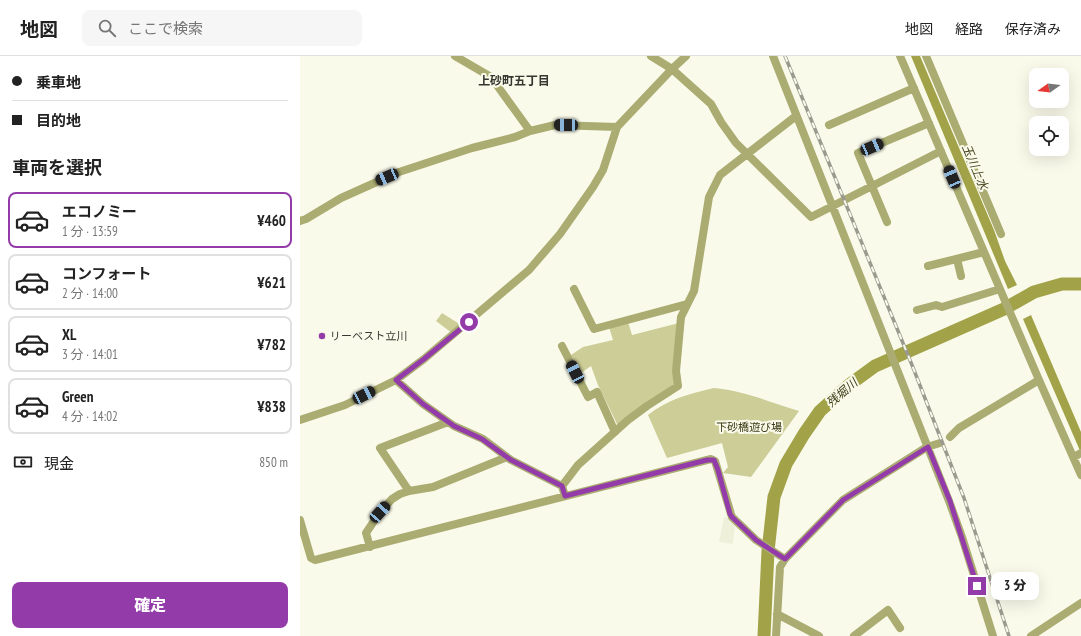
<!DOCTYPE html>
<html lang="ja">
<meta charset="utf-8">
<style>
:root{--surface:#fff;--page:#f6f6f6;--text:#222;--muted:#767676;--line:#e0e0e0;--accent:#933ca9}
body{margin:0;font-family:"PT Sans Narrow","Noto Sans JP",sans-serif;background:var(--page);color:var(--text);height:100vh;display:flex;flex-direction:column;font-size:15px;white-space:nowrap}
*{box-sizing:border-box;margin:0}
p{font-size:13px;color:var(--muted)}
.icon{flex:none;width:22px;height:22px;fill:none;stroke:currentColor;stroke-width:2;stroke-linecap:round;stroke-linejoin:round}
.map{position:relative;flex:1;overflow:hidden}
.sheet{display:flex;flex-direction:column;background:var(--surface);width:300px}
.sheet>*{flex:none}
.hud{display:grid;align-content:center;height:88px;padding:0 12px;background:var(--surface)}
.needle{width:26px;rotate:256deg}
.controls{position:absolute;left:729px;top:12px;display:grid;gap:8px}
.controls a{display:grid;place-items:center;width:40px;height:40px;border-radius:8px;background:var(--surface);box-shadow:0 4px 16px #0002;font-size:20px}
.end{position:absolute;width:18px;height:18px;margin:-9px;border:5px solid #933ca9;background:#fff;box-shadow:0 0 0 2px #fff}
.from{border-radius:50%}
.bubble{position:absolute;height:28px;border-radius:8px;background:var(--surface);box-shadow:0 4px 16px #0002;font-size:13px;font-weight:800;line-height:28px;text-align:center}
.car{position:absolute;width:12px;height:24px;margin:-12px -6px;border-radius:5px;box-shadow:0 0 3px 1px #0007;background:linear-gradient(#222 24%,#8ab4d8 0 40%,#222 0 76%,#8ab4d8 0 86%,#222 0)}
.hud b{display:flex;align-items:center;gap:14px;height:38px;font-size:15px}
.hud b+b{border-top:1px solid var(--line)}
.hud i{width:10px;height:10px;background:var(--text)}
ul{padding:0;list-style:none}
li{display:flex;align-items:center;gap:12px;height:56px;margin:0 8px 6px;padding:0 4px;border:2px solid var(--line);border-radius:8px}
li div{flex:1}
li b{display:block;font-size:15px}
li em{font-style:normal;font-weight:800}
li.active{border-color:var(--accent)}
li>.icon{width:36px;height:36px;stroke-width:1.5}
h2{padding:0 12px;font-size:18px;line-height:48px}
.pay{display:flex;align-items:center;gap:10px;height:44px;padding:0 12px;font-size:15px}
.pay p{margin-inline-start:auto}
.cta{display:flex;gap:8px;margin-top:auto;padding:8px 12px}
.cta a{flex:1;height:46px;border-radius:8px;background:var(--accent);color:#fff;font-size:16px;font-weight:800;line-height:46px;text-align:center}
header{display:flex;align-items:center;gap:24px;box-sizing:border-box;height:56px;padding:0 20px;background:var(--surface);border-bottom:1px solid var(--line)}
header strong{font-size:19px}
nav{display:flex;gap:22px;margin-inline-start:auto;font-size:14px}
.search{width:280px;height:36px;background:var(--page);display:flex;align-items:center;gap:10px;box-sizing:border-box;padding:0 14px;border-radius:8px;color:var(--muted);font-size:15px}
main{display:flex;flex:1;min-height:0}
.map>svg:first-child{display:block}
</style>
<header>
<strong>地図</strong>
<div class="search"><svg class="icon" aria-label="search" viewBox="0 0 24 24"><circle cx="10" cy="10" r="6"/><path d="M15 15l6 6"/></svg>ここで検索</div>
<nav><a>地図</a><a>経路</a><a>保存済み</a></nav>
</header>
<main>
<section class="sheet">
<div class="hud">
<b><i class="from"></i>乗車地</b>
<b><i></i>目的地</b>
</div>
<h2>車両を選択</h2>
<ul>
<li class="active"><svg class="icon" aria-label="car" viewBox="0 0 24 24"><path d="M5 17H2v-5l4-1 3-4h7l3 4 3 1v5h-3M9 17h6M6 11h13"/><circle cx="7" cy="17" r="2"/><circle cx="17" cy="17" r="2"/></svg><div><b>エコノミー</b><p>1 分 · 13:59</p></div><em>¥460</em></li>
<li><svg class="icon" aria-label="car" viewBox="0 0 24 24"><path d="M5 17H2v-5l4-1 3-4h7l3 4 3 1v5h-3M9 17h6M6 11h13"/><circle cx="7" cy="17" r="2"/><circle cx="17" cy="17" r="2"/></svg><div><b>コンフォート</b><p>2 分 · 14:00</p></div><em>¥621</em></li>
<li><svg class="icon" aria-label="car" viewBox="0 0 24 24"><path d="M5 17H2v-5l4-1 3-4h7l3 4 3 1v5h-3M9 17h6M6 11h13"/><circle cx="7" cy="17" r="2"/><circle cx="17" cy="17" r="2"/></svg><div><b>XL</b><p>3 分 · 14:01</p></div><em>¥782</em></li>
<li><svg class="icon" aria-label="car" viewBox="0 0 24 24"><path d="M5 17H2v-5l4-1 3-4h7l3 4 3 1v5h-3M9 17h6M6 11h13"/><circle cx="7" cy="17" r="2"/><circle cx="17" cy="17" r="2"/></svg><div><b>Green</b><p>4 分 · 14:02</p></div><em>¥838</em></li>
</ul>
<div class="pay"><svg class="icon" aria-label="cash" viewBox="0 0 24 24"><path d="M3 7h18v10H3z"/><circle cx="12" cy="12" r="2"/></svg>現金<p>850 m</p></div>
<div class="cta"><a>確定</a></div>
</section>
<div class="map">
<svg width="781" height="580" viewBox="0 0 781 580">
<rect width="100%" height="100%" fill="#f9faea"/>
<path fill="#eff0d9" d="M424,461L430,462L435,468L433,488L419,486Z"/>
<path fill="#cccd97" d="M142,257L161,269L152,277L136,265Z
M328,266L332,279L379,267L376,329L319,372L298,329L291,310L281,317L271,299L283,291L313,284L309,271Z
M414,332C445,335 469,346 499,355L451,421L423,417L428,411L422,387L367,402L348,359C368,343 389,338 414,332Z"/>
<path fill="#a2a248" d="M611,0H620L694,174L705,205L717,229L708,233Z
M731,259L781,376V397L723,263Z"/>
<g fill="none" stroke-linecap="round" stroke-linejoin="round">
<path stroke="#a2a248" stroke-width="13" d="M464,580L468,495L474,441L486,408L504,378L520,355L549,329L575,310L704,253L734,236L762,228H781"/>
<path stroke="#abac71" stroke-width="8" d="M155,0L191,21L230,75
M351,0L372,13L411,48L421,66L436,87L511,161L641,95
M473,0L649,445L662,481L693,580
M600,0L739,324L781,419
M626,0L701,178
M529,69L614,32
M0,165L6,163L41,142L99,116L172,92L215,81L230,75L255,69L317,71
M587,166L558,97L629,67
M657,203L661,220
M628,210L684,196
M274,233L294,273L387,248
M617,254L636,249L642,251L700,233
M262,290L288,341L297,336L315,376
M96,324L123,348L154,370L183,383L211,404L262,430
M0,364L45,349L96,324L124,303L229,214L260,178L293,131L303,114L317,71L372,13L386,0
M650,381L659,372L739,324
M774,401L781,397
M109,435L80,392L148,366
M265,440L262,430L278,409L328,364L347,350L378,330L376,315L381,261L394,235L409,141L420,119L496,60
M0,464L11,502L15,504L411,403L415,405L431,458L432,461L456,484L485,503
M70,491L66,477L80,456L92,443L100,438L109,435L133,431L207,401
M477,558L519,580
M476,580L480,511L485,503L543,444L627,391L640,387
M554,580L588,554L600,572
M731,580L781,547"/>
<defs>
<path id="rail" d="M485,0L612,309L664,442L709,580"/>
</defs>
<use href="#rail" stroke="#9a9a8f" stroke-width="3.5"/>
<use href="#rail" stroke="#f9faea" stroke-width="2" stroke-dasharray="6" stroke-linecap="butt"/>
</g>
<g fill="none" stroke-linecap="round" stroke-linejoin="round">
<path stroke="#933ca9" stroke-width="5" d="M169,266L124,303L96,324L123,348L154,370L182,383L211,404L262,430L265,440L407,404H414L418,414L430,458L432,461L456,484L485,503L543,444L628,391L650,445L677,530"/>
</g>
<circle fill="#933ca9" stroke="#f9faea" stroke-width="1.5" cx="22" cy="280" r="4"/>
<g text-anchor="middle" stroke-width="4" stroke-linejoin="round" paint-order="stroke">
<g font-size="11" fill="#373731" stroke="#f9faea" text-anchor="start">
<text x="30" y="284">リーベスト立川</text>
</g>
<g font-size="11" fill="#3b3b15" stroke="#f9faea">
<text x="449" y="375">下砂橋遊び場</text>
</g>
<g font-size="12" font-weight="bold" fill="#373731" stroke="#f9faea">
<text x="214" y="29">上砂町五丁目</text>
</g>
<g font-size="12" font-style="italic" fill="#43431d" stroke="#f9faea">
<text transform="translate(675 111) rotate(67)" y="4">玉川上水</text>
<text transform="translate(542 337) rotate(-41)" y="4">残堀川</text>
</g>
</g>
</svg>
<div class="controls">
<a><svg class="needle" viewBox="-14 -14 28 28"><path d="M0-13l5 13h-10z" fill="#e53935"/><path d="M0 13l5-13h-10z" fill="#767676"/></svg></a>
<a><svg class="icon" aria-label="locate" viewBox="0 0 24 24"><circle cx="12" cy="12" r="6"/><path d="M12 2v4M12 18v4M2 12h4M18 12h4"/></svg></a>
</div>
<i class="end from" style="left:169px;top:266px"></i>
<i class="end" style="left:677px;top:530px"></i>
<div class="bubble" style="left:691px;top:516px;width:48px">3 分</div>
<i class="car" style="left:266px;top:69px;rotate:271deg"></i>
<i class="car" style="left:572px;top:91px;rotate:67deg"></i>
<i class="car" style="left:87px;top:121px;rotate:247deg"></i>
<i class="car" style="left:652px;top:121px;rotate:337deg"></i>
<i class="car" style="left:275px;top:316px;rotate:333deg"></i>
<i class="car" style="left:64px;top:339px;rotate:63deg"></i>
<i class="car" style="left:80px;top:456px;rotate:42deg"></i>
</div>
</main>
